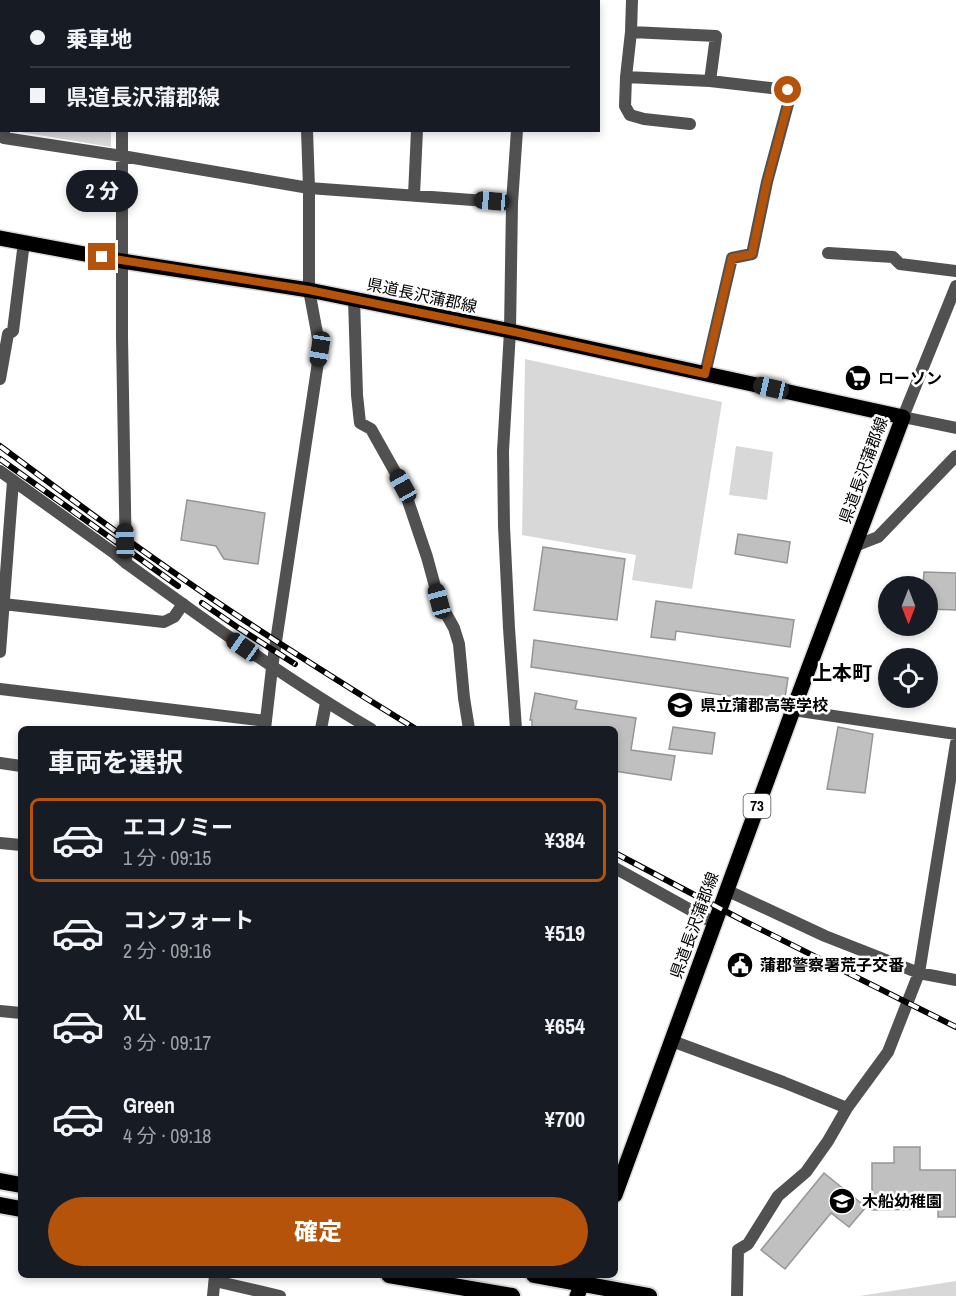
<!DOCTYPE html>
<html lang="ja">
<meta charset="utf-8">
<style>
:root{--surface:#171b24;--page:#20242c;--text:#f1f3f6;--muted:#9ea1a6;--line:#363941;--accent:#b45309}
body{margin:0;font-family:"Archivo Narrow","Noto Sans JP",sans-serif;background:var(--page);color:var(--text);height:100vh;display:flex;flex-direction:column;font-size:22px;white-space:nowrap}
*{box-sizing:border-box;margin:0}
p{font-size:20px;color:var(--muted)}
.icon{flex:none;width:33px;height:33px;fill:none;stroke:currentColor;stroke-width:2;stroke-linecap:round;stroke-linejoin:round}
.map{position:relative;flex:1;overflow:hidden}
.drawer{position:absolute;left:18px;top:726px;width:600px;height:552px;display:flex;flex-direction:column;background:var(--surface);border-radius:9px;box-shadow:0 3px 9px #0003}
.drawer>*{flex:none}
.guide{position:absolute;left:0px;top:0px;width:600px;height:132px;box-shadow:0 3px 9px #0003;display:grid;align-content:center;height:132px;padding:0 30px;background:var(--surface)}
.needle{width:39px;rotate:180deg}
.fabs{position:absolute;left:878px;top:576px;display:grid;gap:12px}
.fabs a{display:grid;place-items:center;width:60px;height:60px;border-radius:50%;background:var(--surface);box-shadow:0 3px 9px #0003;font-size:30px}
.end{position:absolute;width:27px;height:27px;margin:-14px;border:8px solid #b45309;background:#fff;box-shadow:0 0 0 3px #fff}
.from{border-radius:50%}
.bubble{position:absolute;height:42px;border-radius:21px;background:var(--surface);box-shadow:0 3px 9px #0003;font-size:20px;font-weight:800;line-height:42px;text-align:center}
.car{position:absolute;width:18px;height:36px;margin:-18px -9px;border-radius:8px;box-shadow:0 0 4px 2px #0007;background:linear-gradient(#222 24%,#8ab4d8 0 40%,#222 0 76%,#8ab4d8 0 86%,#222 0)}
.guide b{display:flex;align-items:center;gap:21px;height:57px;font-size:22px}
.guide b+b{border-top:2px solid var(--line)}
.guide i{width:15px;height:15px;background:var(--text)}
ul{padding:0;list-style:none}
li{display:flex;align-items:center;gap:18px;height:84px;margin:0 12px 9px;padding:0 18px;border:3px solid transparent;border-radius:9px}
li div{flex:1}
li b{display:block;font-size:22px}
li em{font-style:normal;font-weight:800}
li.selected{border-color:var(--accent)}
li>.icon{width:54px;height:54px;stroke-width:1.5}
h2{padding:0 30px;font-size:27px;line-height:72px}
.cta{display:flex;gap:12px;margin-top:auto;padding:12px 30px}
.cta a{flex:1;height:69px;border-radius:36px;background:var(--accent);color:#fff;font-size:24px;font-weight:800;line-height:69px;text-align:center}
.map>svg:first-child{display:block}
</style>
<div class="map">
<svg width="956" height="1296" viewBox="0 0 956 1296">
<rect width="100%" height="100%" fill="#fff"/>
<path fill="#d8d8d8" d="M15,131H111V147Z
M525,359L722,402L692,589L632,580L636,555L522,535Z
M736,446L773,452L767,500L729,495Z
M956,1281V1296H859Z"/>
<path fill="#c0c0c0" stroke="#959595" stroke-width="1.5" d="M187,500L265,513L258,564L224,559L216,546L181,540Z
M738,534L790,542L787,563L735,554Z
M543,547L625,559L617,620L534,610Z
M924,572L956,573V610L927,609V586H923Z
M656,601L794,620L790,647L676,631L675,640L651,637Z
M534,640L788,678L784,704L531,667Z
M535,693L577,701L575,709L636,718L631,750L675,756L671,780L615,771V729H532V720H530Z
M673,727L715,733L712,754L669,749Z
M838,727L873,734L865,793L827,789Z
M894,1147H920V1170H956V1217H938V1209L872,1210V1163H894Z
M824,1173L866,1207L849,1227L831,1213L785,1269L761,1250Z"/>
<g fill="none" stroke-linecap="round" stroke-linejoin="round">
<defs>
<path id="primary" d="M0,238L122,261L309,290L510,331L903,417L793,710L615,1195
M577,1296L586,1275"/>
<path id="trunk" d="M0,1181L21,1185
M0,1205L21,1209
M389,1275L512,1296
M534,1275L649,1296"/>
</defs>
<use href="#primary" stroke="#dbdbdb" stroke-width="18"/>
<use href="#trunk" stroke="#dbdbdb" stroke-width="20"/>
<path stroke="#515151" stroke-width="12" d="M112,0L113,2
M209,0V2
M632,0L631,32L626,77L710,81L788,90L791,93L767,182L752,254L732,258L705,374
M9,2V0
M530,2V0
M631,32L716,36L710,81
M626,77L625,106L630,115L644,119L690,124
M4,130V138L122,156L309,188L512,203
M122,130V337L126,563
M414,195L417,130
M828,253L893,257L900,264L956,271
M354,299L357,395L360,423L371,429L403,486L427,557L439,601L454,628L459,644L464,698L469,729
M0,379L8,334L13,331L24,242
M855,546L878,537L956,456
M3,604L164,622L174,617L183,604
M0,652L13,481
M0,689L266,721
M793,710L956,734
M265,729L272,668L320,349L309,290
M321,729L326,703
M516,729L509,628L504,526L503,451L510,331L512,203L517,130
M0,763L21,766
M0,843L21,845
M726,890L825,936L919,973L956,980
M0,1011L21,1013
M672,1041L783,1082L847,1108
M215,1281L280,1296
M737,1296L738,1250L748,1244L778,1196L806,1172L828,1141L847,1108L888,1052L919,973L956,743"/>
<path stroke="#515151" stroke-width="12" d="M304,0V2
M307,130L309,188V290
M956,286L903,417L956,428
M0,471L114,553L126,563C206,621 286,679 371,729
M615,868L714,923
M213,1296L215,1275"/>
<use href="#primary" stroke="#000" stroke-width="15"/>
<use href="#trunk" stroke="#000" stroke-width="16"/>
<defs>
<path id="rail" d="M0,446C68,497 137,548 208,596C276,642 346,686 416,729
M0,459L178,586
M202,603L237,627L295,664
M615,853L742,920L956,1027"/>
</defs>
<use href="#rail" stroke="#000" stroke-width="6"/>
<use href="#rail" stroke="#fff" stroke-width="4" stroke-dasharray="11" stroke-linecap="butt"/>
</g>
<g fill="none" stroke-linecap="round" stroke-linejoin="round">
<path stroke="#b45309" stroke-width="8" d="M102,257L309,290L510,331L705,374L732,258L752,254L767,182L791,93L788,90"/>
</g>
<defs>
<symbol id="supermarket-disc" viewBox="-11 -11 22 22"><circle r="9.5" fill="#000" stroke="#fff"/><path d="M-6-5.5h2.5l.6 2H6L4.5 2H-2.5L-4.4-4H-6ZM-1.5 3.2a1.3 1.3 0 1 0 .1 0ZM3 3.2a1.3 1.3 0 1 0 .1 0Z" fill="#fff"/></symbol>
<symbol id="school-disc" viewBox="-11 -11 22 22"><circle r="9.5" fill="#000" stroke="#fff"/><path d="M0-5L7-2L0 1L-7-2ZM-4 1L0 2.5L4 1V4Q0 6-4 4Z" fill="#fff"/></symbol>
<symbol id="civic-disc" viewBox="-11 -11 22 22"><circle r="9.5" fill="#000" stroke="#fff"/><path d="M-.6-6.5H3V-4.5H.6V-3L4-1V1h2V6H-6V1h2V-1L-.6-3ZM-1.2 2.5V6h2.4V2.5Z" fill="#fff"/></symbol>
</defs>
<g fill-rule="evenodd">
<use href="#supermarket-disc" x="843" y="363" width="30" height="30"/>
<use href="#school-disc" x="665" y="690" width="30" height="30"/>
<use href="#civic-disc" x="725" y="950" width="30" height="30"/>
<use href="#school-disc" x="827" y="1186" width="30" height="30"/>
</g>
<g text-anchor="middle" stroke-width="5" stroke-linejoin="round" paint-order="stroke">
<rect fill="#fff" stroke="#4c4c4c" stroke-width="1.5" x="743.5" y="794" width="27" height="24" rx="4.5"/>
<g font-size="15" font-weight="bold" fill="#000">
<text x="757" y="811">73</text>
</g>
<g font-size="16" fill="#000" stroke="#fff">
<text transform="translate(422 295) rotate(12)" y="6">県道長沢蒲郡線</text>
<text transform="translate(863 470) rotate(-70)" y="6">県道長沢蒲郡線</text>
<text transform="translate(694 925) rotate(-70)" y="6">県道長沢蒲郡線</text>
</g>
<g font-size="16" font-weight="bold" fill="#000" stroke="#fff" text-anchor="start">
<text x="878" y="384">ローソン</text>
<text x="700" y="711">県立蒲郡高等学校</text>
<text x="760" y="971">蒲郡警察署荒子交番</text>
<text x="862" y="1207">木船幼稚園</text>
</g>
<g font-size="20" font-weight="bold" fill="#000" stroke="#fff">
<text x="842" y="680">上本町</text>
</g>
</g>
</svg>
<div class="fabs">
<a><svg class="needle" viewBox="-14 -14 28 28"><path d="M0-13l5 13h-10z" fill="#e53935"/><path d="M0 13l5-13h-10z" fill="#9ea1a6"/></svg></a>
<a><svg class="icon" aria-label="locate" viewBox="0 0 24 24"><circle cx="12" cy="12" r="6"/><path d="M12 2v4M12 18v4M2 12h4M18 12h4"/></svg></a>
</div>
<i class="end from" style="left:788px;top:90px"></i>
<i class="end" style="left:102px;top:257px"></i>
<div class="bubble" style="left:66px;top:170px;width:72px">2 分</div>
<i class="car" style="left:492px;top:201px;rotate:275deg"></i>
<i class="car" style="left:320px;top:349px;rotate:189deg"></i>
<i class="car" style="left:771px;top:388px;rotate:283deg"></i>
<i class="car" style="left:403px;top:486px;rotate:331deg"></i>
<i class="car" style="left:125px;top:541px;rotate:359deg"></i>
<i class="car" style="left:439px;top:601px;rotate:345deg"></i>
<i class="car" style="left:243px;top:647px;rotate:305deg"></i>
<div class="guide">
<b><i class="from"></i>乗車地</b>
<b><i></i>県道長沢蒲郡線</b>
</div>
<section class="drawer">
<h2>車両を選択</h2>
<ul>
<li class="selected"><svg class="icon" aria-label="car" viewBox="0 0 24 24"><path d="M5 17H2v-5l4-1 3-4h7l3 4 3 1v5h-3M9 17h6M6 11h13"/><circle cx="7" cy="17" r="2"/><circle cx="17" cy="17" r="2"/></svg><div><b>エコノミー</b><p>1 分 · 09:15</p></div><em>¥384</em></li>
<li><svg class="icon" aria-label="car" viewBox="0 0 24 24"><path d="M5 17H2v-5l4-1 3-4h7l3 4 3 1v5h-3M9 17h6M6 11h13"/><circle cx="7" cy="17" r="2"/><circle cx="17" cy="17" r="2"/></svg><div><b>コンフォート</b><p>2 分 · 09:16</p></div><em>¥519</em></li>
<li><svg class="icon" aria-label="car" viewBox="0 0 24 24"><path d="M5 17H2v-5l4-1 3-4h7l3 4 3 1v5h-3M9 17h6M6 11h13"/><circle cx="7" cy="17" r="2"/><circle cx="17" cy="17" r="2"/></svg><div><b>XL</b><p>3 分 · 09:17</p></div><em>¥654</em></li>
<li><svg class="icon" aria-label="car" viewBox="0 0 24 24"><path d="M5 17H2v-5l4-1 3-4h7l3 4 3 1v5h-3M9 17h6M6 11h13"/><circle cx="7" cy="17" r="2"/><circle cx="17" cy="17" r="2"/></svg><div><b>Green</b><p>4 分 · 09:18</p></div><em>¥700</em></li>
</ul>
<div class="cta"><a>確定</a></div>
</section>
</div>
